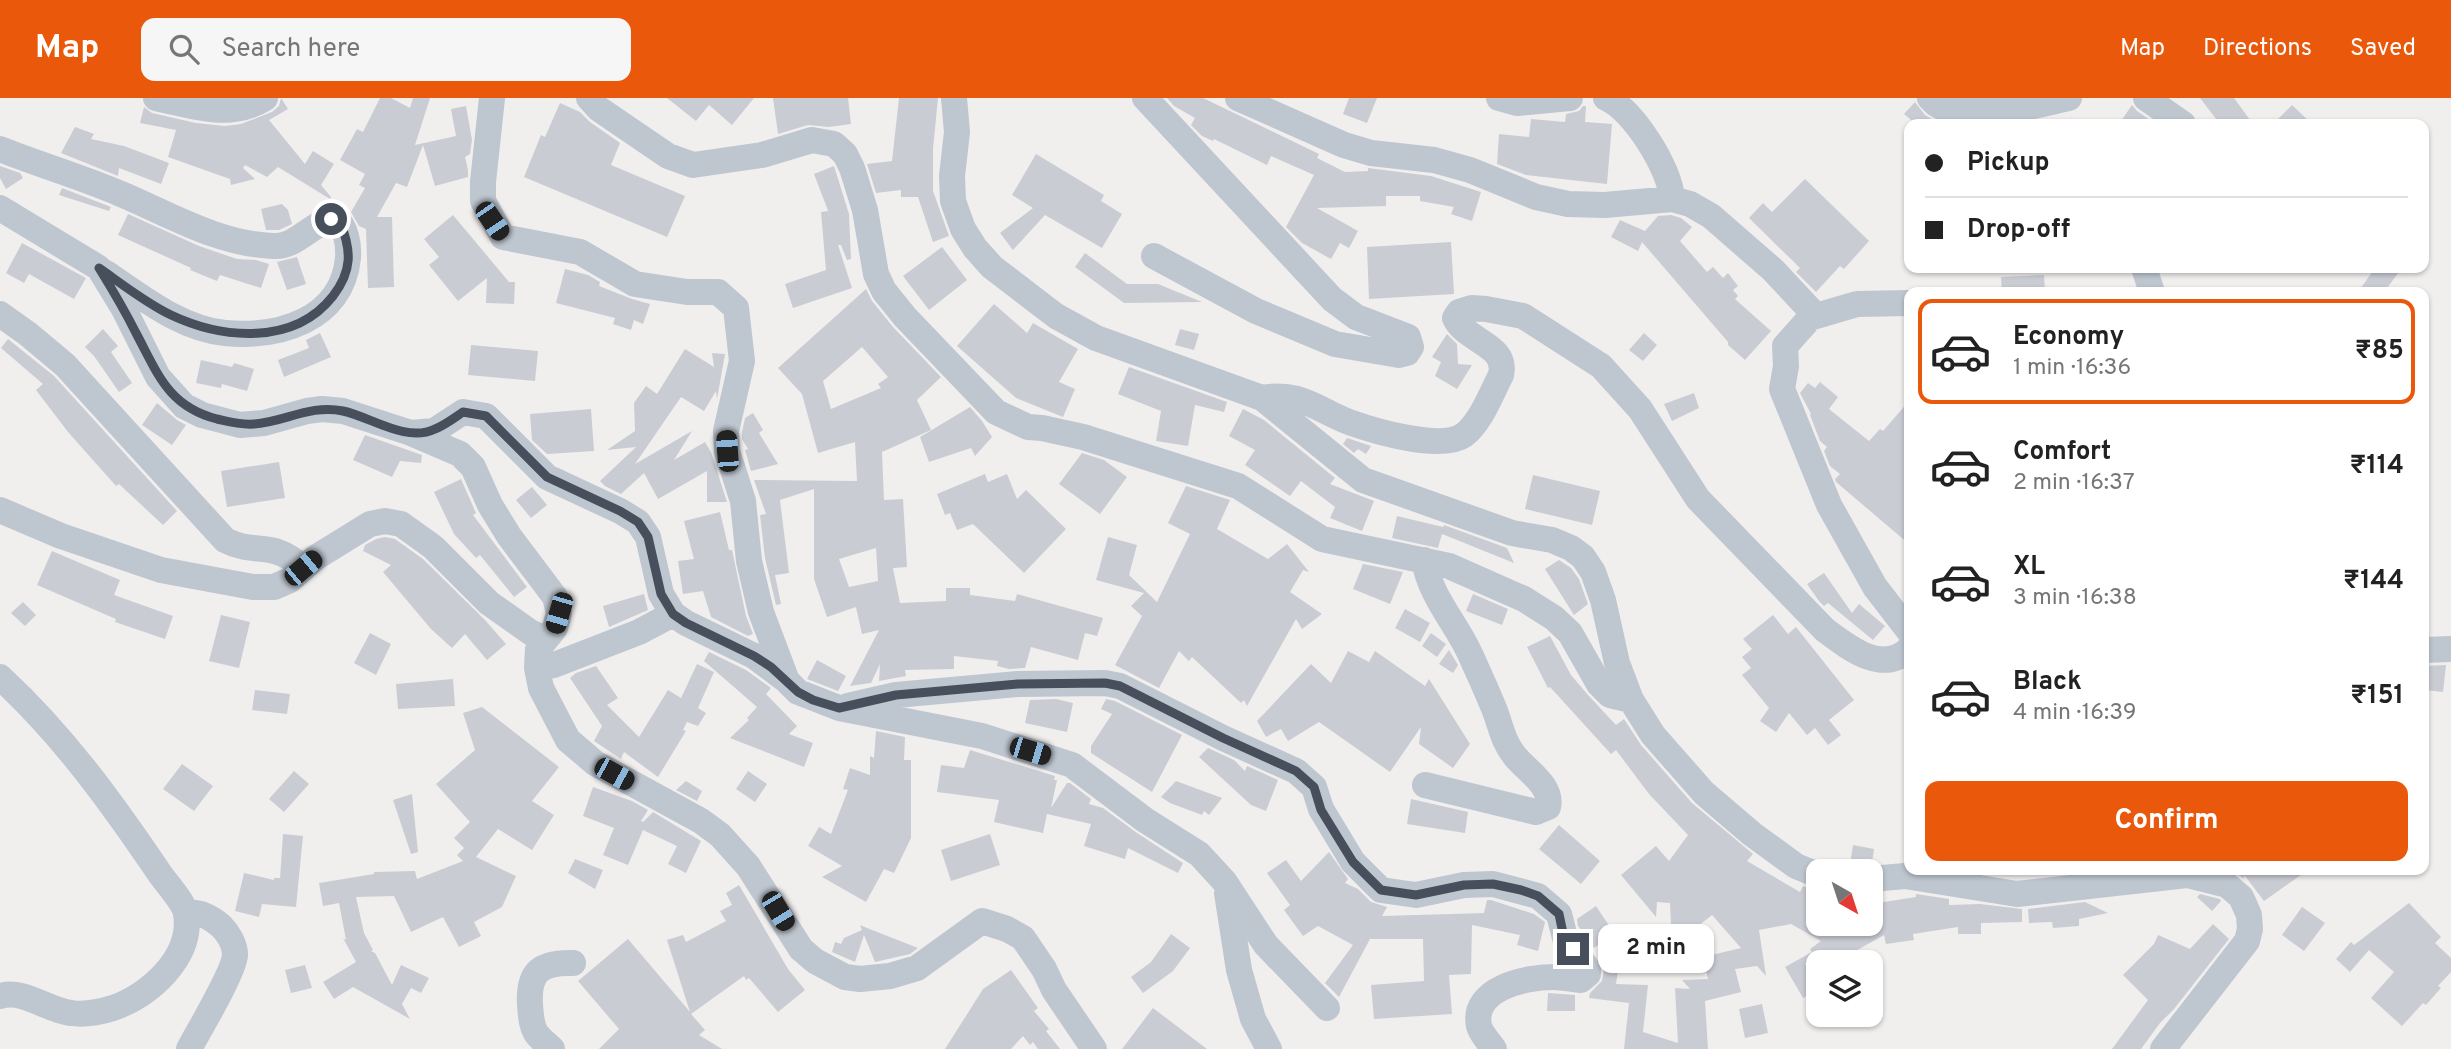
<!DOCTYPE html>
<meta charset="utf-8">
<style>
:root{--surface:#fff;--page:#f6f6f6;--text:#222;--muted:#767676;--line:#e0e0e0;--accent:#ea580c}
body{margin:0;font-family:Overpass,sans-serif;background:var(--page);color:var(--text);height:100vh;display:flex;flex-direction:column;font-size:26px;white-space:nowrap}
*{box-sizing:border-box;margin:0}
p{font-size:23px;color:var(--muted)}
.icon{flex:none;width:38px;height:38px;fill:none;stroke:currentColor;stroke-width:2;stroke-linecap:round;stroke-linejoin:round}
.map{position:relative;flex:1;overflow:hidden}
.details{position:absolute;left:1904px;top:189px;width:525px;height:588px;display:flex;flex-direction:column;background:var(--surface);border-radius:14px;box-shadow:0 2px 5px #0004}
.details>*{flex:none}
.top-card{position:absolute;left:1904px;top:21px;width:525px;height:154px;border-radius:14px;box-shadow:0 2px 5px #0004;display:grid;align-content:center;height:154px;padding:0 21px;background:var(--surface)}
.needle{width:46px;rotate:141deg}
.buttons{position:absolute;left:1806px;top:761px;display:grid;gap:14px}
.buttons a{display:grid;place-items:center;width:77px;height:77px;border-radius:14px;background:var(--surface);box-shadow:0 2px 5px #0004;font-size:35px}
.end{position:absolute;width:32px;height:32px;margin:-16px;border:9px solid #464f5b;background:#fff;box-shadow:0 0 0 4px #fff}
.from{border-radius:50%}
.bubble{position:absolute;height:49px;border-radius:14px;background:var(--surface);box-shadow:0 2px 5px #0004;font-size:23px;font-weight:700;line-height:49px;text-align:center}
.car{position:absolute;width:21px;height:42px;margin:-21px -10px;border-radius:9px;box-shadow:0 0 5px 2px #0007;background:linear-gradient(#222 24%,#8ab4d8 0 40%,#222 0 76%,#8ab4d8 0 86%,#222 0)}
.top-card b{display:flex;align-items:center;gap:24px;height:66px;font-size:26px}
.top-card b+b{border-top:2px solid var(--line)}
.top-card i{width:18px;height:18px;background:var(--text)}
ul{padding:12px 0 0;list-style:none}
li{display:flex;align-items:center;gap:21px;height:105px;margin:0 14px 10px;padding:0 7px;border:4px solid transparent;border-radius:14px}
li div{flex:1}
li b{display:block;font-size:26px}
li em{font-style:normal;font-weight:700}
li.active{border-color:var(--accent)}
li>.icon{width:63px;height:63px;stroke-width:1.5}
.button{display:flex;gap:14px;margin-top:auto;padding:14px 21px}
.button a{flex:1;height:80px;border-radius:14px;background:var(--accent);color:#fff;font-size:28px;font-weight:700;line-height:80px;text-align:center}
header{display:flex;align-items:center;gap:42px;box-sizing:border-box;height:98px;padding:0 35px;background:var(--accent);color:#fff}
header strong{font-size:33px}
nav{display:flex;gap:38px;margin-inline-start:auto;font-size:24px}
.search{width:490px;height:63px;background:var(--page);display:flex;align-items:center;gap:18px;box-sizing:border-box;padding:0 24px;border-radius:14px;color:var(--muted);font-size:26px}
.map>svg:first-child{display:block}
</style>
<header>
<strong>Map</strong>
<div class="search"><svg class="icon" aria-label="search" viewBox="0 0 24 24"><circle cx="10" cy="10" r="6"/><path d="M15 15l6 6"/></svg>Search here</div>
<nav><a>Map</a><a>Directions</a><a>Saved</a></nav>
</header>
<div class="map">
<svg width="2451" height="951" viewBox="0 0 2451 951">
<rect width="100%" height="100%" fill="#f1eeee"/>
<path fill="#caccd4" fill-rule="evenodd" d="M281,0L288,11L269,22L305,66L313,53L334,66L321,87L331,99L330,101L278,69L267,79L245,67L243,70L255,81L231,87L230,81L168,59L176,32L140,25L144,9L152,15L196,25L225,28L241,26L272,14L279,8Z
M380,0H391L410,10L413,0H430L415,47L456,38L451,11L466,8L472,42L470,56L465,59L468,72V79L435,88L423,47L407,89L396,85L377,119H392L394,189L368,190L366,131L359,128L351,114L365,90L359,87L365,76L340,62L357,31L363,34Z
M667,0H754L732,27L709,7L696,23Z
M773,0H848L851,26L829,29L808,27L778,36Z
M899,0H938L933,51V93L949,138L933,144L918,99H901V92L876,95L867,66L892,63Z
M1167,0H1203L1319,56L1317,60L1345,74L1368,73V70L1431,78L1481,94L1472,123L1451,116L1454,109L1420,103V98H1386V108L1317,110L1358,133L1349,150L1340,145L1331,161L1302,145L1286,129L1314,77L1271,58L1267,67L1214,41L1213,43L1202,38L1191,27L1195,20L1174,8Z
M1349,0H1377L1367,25L1343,16Z
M2200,0H2234L2253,26H2220Z
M1915,4L1925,17L1940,26H1916L1904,16Z
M560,5L580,14L590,24L620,45L611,67L685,98L667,139L524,79L541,37L545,39Z
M2132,7L2137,13L2156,26H2119Z
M2292,7L2312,26H2273Z
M1583,8H1586L1585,24L1612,26L1607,86L1526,77L1497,66L1499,36L1529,39L1531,21L1565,24L1566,16L1579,13Z
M75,29L94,36L91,41L124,48L169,65L161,86L119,70L118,78L61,55Z
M1036,56L1104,97L1101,103L1122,116L1102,150L1045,117L1013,152L1000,135L1033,110L1012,97Z
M0,68L20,75L23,80L6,91L0,80Z
M834,68L849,116L851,161L847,162L841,147H838L852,190L793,210L785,186L826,172L821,114L828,113L832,123L814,76Z
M1805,81L1869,143L1844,171L1840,168L1816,194L1796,174L1800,170L1749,120L1763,105L1772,114Z
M62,90L111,109L109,113L59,97Z
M282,106L288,112L292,126L279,132H266L261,111Z
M128,116L199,148L237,161L256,162L269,166L261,190L220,177L217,183L190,172L191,170L118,137Z
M453,117L509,184H515L514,206L486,205L487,180L458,203L429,167L439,159L424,141Z
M1671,117L1681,120L1692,129L1680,143L1707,174L1713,169L1723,180L1728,175L1738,188L1733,192L1738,198L1735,201L1771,233L1745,262L1728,247V244L1642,144L1638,153L1611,139L1620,122L1645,133L1658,118Z
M1451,144L1454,196L1369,201L1367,149Z
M22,145L86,180L74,201L29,176L24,185L6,175Z
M942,149L967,182L929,212L903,178Z
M1085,155L1127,186H1158L1202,204L1124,205L1075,169Z
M297,159L306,186L287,192L277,164Z
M2375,170H2402L2384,194H2358Z
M565,171L588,177L600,184L599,188L632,201L650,206L643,226L634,222L631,232L613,226L615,220L556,205Z
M2044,177L2045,194H2002L2001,179Z
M866,191L872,203L893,229L941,279L917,302L931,332L882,354L884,402L903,401L907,469L893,470L900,505L946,503V490H970V497L1015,503L1017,496L1103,520L1097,538L1085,535L1078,562L1031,549L1025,570L1009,571L997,568L998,563L954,558V571L905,572L906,578L879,583L880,566L871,585L850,588L879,532L862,536L856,509L827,519L814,481V391L780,402L789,475L775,477L781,506L776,507L765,460L760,417L766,416L754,382L857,383L855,344L818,355L802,296L778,270ZM862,249L888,279L878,286L881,290L831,311L823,283ZM876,450L878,483L849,489L839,461Z
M994,206L1027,235L1033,225L1078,251L1059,284L1075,291L1063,319L1016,300L957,248Z
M103,231L118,248L111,254L132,285L119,294L94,258L85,249Z
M1180,231L1199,236L1194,252L1175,247Z
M320,235L331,259L284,279L278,262L309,250L306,242Z
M1644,235L1657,247L1643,263L1629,252Z
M1447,236L1457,246L1458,266L1472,267L1457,291L1435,278L1441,264L1432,259Z
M8,241L54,278L177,413L163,427L119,386L116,388L68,334L36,292L43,286L1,250Z
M471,247L538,253L535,283L468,277Z
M685,251L714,269L712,255L725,256L717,301L716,293L704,313L681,299L635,366L692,333L674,362L705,344L711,354L727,404H707V373L658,401L644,375L621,396L605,388L600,383L636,349L607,352L635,333L634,305L646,288L657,296Z
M201,262L232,269L234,265L254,271L247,293L222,286L221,290L196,285Z
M1129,269L1227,304L1224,314L1195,307L1188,348L1156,343L1161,313L1118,296Z
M1820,284L1838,299L1829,311L1869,343L1880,331L1883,333L1909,303V446L1836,384L1835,381L1840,376L1830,368L1824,353L1827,349L1820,343L1810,317L1811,316L1800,295L1808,285L1815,290Z
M1694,295L1699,310L1672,323L1664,306Z
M157,305L177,322L186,327L172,347L142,327Z
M970,309L982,323L992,339L975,358L971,350L929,364L920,339Z
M591,311L594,353L547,356L532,342L530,316Z
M1243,311L1264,322L1335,380L1330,386L1374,403L1362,433L1330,420L1335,409L1301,383L1290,398L1245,367L1255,352L1229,338Z
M753,315L763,332L759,335L778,366L751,373L745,352L748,351L742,341V334L745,320Z
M365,337L422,357L421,365L400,363L392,379L353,362Z
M1347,340L1371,348L1366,356L1358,351L1354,355L1343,346Z
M1082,355L1104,362L1127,379L1100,416L1059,386Z
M279,364L285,400L227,409L221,373Z
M985,376L988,384L1007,376L1017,401L1026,392L1066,431L1024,475L973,426L957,432L950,415L945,417L937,396Z
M1533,377L1600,393L1592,427L1525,411Z
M461,381L476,415L473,417L527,489L514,499L480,457L476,460L454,436L434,394Z
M1186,388L1230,402L1217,431L1268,461L1287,446L1309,474L1303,472L1290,494L1322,516L1302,531L1296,521L1247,608L1244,602L1241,605L1192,559L1189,563L1179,553L1159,590L1115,567L1142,518L1131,508L1144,495L1096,482L1108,439L1137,447L1129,477L1157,504L1190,436L1168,425Z
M532,389L547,407L531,420L516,402Z
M720,414L729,452H732L746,518L753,536L748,538L711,519L703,493L683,496L678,463L694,461L684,423Z
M1397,418L1443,429L1444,427L1507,450L1514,465L1442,436L1438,450L1392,440Z
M385,439L395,441L423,461L485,522L506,546L487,562L465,536L452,550L431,531L383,474L391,467L363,453L365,447L376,441Z
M52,453L120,482L114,497L173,518L165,541L115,524L116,521L37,487Z
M1559,462L1571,470L1579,481L1588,506L1574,517L1545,471Z
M1363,466L1403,474L1390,506L1353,491Z
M1824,475L1852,515L1859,506L1885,528L1873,542L1828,505L1824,508L1819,503L1807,486Z
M644,496L648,512L609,529L603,508Z
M1473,496L1508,511L1502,527L1466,513Z
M23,504L36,517L25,528L11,515Z
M1405,511L1430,525L1420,544L1395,530Z
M221,517L250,524L239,570L209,563Z
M1773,517L1788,536L1796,529L1854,602L1829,622L1841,637L1828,647L1815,630L1807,637L1789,615L1776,634L1760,623L1769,610L1742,577L1751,570L1742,559L1752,551L1743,541Z
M370,535L391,546L376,577L354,565Z
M1431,535L1446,546L1437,559L1422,548Z
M1550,538L1571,577L1588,597L1616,627L1624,621L1641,647L1692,705L1753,756L1747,763L1800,794L1803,788L1818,794V826H1871V806L1916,799V796L1949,801V807L1980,806L2022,811V824L1981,825V836H1958V829L1913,836L1914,842L1886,846L1884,837L1836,864L1805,865L1818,891L1803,900L1785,869L1812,854L1810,851L1821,843L1791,826L1759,832L1766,878L1757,868L1735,871L1741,894L1705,903L1708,951H1624L1629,905L1589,900L1590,895L1602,883L1604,871L1618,873L1616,886L1648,887L1643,934L1678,945L1675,890L1690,891L1682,882L1708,881L1703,859L1741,850L1712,817L1672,849L1670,805L1657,804L1656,819L1621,777L1656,748L1669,763L1688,737L1649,696L1616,652L1611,656L1550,589L1548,590L1527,549Z
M1449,552L1458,567L1453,575L1439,566Z
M1348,553L1369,564L1375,553L1425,588L1429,581L1470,646L1453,670L1419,646L1421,629L1390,674L1319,624L1288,643L1281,631L1266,639L1257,623L1311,566L1331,585Z
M709,554L746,572L771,590L766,596L797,628L789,636L813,645L804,669L730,640L749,622L747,620L757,609L704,563Z
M817,562L846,578L838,593L807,581Z
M697,566L714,574L698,610L706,615L698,628L687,624L683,632L686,633L658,679L624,654L621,661L594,643L602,628L570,580L576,575L596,568L618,600L607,607L639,639L668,592L681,600Z
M2446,567L2443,594L2424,592V568Z
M453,581L455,608L398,611L396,586Z
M255,592L290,596L287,616L252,612Z
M1056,601L1073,605L1067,634L1025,625L1030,602Z
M1106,601L1115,603L1182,637L1152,694L1091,655V648L1112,616L1101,611Z
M482,609L559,669L532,703L554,717L532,752L498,731L476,759L516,778L502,809L474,824L481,838L459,849L443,819L411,834L394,798L356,799L364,835L373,852L371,853L375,855L392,887L401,867L429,880L421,895L411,890L402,906L410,921L353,889L334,901L323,884L356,864L343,840L346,842L339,805L323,808L319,785L374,776V774L415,773L417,781L463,763L457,757L464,750L454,740L470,724L436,686L475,652L463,615Z
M876,633L905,639L904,662H911V740L894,775L884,771L866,804L822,779L842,768L808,748L819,729L831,736L848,692L843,691L850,670L870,677V658L874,660Z
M1208,650L1234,662L1245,673L1247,668L1278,682L1266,713L1251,707L1199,659Z
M970,652L1055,678L1054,682H1057L1051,710L1067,685H1070L1091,701L1089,706L1103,710L1137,735L1183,765L1178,775L1128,750L1125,761L1084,748L1091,726L1047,716L1043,735L994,724L999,702L937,694L941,667L964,670Z
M182,666L213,688L194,713L163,691Z
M294,673L309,686L284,714L269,701Z
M748,673L767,686L755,704L736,691Z
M686,683L702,693L697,703L676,692Z
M1176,683L1222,700L1209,717L1204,713L1202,717L1170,705L1161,699Z
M593,689L632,703L648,712L641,723L643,724L653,714L701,743L686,775L668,766L677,748L643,732L628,767L603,757L614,730L583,718Z
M412,696L418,754L411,756L393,702Z
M1411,701L1468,714L1465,735L1407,726Z
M1559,727L1600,763L1581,786L1539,751Z
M283,736L303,738L296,809L262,806L259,819L235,813L244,775L274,782V780H280Z
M990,736L1000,767L951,783L941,752Z
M1853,747L1874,751L1872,765L1862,768L1850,766Z
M1329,754L1348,781L1345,785L1358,791L1371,804L1387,809L1382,818L1484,815L1487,802H1491L1534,816L1545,824L1538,853L1517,847L1520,837L1472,827L1471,876L1449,877L1452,916L1374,921L1371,887L1424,883L1423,841H1370L1339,899L1325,885L1353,847L1318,828L1303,838L1284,812L1290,807L1267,775L1286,762L1301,783Z
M575,761L603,772L595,791L568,775Z
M2231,772H2308L2264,803L2245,778L2243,780Z
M739,787L788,871L805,892L778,914L749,880L746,882L744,878L691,916L705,932L699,937L722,951H599L619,931L578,883L628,841L690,914L667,842L683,837L686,844L726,823L720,813L732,807L726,795Z
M2200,796L2220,801L2221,803L2212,813L2197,799Z
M2085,804L2108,815L2079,821V828L2053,830L2052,824L2029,825L2028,811Z
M2409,805L2441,839L2435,845L2451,860V874L2438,888L2441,890L2426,907L2423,905L2402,928L2371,900L2394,874L2369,852L2350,874L2336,861L2351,844L2354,847Z
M1596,808L1614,835L1594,850L1578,828L1577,821Z
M2302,809L2325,825L2304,853L2282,837Z
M2213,826L2229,841L2174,911L2160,925L2141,951H2112L2148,902L2123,877L2154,846L2158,837L2190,851Z
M860,827L867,830L918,850L910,856L875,864L864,837L855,864L832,854L835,844L841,846L844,840L862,832Z
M1171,836L1190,850L1173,873L1143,895L1131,879L1151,864Z
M305,867L312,890L291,895L285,872Z
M1011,872L1038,910L1034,913L1049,931L1046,933L1060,951H1038L1033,944L1030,947L1023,938L1011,951H945L983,891Z
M1548,895L1575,897V913H1547Z
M1762,906L1768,935L1745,940L1739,911Z
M1153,910L1207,951H1122Z"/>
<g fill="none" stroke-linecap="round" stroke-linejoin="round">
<path stroke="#bec6d0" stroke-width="26" d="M156,0C193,8 231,22 265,0
M492,0L483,84V103L503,139L580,154L635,186L687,194H718L736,210L742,263L726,333L727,353L743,403L749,463L761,514L787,583L798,594L839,610L982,638L1072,667L1145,722L1199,756L1224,783L1266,847L1327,910
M589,0L599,11L668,58L693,67L762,57L812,42L834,46L845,56L852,70L865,112L876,176L884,193L905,219L996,314L1028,329L1042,330L1083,339L1238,388L1322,441L1449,468L1524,501L1554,520L1570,535L1599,586L1610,597L1631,602
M954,0L957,34L952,78L953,103L963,131L975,150L992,169L1056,218L1096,240L1262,300L1363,382L1512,435L1552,442L1571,450L1583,459L1593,474L1603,502L1617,565L1631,602L1653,637L1704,695L1752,736L1796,768L1818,777
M1145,0L1332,201L1356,219L1408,239L1411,249L1407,255L1399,257L1335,246L1256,213L1154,158
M1238,0L1344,47L1371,55L1434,62L1470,72L1536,99L1568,106L1605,107L1672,101L1690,106L1711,118L1773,172L1816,218
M1499,0L1517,5L1570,0
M1606,0C1633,11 1671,72 1672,101
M1930,0L1936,6L1971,26
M1961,0C1968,3 1974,8 1981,10C2005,18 2045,5 2069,0
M2146,0L2183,26
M0,51C40,67 82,79 121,96C171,117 218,146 273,148C297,150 312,123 336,121C346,129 349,147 348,160C342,222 279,240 225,235C181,231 142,199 106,175
M0,110L99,170L124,211L158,279L184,308L202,317L240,327L264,325L307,313L322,311L343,313L411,335L460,356L473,369L490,407L509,438L555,499L559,515L555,530L538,551L537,570L541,590L568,642L595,665L701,723L720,737L748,768L801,851L815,863L845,879L860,881L890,878L917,870L982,823L1007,831L1023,840L1044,871L1054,892L1094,951
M2144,170L2152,194
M1909,205L1857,206L1816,218L1810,220L1785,248L1786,268L1782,291L1829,407L1875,489L1909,533
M0,216L28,236L65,267L225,442C255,458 273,441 303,470
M1262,300C1300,293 1316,311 1349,324C1374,333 1441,353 1464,337C1481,324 1491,296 1501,277C1508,246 1466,244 1455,220L1459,214L1472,210L1486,211L1523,218L1601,268L1640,311L1698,401L1825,532C1849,550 1883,577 1909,551
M411,335L434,333L463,314L486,318L547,379L620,413L638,424L648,439L661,496L673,516L686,525L754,558L786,582
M0,412L61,438L161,472L253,489H274L290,482L315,460L370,426L385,423L401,426L433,449L489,505L530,534L544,541
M1424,462C1431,501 1456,524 1471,558C1479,576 1488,595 1495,613C1501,629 1503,643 1514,657C1525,672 1553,687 1548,709L1536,714L1425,687
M2424,552L2451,551
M537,570L554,567L639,534L673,516
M0,579C63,637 112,705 160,776C167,786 185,806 186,816C193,859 149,898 113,910C100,914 84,917 71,915C46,912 25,891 0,898
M848,608L896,597L1018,586L1105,585L1120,588L1223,640L1296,673L1314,689L1321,711L1353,764L1381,792L1416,797L1464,787L1493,786L1538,798L1559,816L1565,840L1588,871V876L1581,882C1572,881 1562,879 1553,879C1527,879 1471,890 1479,928C1481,936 1489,944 1494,951
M1871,781L1905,778L2017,796L2187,777L2227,787L2241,799L2249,817L2250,831L2247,843L2163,951
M1227,795L1239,872L1253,921L1269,951
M186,815C200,813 211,819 221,828C228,835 235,846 235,857C234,874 199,932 189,951
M552,951C547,946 540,941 536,935C531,927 531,917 530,907C528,874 540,864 573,865"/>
</g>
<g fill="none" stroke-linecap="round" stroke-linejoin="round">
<path stroke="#464f5b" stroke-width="9" d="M331,121L340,124C352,153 352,173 333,198C294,248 222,241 171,217C146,205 122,186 99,170C112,191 125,213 136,235C158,276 168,308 217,321C230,324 240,327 254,326C284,324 311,306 343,313C371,319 406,345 435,331C445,327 454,320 463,314L486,318L547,379L620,413L638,424L648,439L661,496L673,516L686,525L754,558L771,569L798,594L813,602L839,610L896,597L1018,586L1105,585L1120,588L1223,640L1296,673L1314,689L1321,712L1353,764L1381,792L1416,797L1464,787L1493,786L1521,792L1538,798L1559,816L1564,840L1573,851"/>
</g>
</svg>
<div class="buttons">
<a><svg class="needle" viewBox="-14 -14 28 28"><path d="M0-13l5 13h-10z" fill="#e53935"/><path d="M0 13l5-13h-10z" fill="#767676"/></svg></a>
<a><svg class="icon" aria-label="layers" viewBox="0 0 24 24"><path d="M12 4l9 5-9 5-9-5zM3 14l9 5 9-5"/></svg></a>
</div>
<i class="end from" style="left:331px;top:121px"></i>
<i class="end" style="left:1573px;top:851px"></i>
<div class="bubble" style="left:1598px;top:826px;width:116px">2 min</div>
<i class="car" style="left:492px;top:123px;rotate:146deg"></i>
<i class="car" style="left:727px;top:353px;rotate:356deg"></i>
<i class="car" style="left:303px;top:470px;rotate:50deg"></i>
<i class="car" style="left:559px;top:515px;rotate:196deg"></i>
<i class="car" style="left:1030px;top:653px;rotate:107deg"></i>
<i class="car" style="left:614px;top:676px;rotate:119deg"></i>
<i class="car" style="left:778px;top:813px;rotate:149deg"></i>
<div class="top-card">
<b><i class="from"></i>Pickup</b>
<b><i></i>Drop-off</b>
</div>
<section class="details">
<ul>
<li class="active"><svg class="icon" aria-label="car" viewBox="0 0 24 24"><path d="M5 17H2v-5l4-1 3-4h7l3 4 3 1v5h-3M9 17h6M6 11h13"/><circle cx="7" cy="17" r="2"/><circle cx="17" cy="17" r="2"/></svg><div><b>Economy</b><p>1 min · 16:36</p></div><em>₹85</em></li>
<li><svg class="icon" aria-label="car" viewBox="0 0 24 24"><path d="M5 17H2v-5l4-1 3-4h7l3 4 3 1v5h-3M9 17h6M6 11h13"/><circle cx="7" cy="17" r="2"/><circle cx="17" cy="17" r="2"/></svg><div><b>Comfort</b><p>2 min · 16:37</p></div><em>₹114</em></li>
<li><svg class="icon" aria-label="car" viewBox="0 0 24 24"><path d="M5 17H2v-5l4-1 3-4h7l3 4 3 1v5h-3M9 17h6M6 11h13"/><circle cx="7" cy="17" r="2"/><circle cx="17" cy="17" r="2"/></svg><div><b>XL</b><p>3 min · 16:38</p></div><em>₹144</em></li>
<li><svg class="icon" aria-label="car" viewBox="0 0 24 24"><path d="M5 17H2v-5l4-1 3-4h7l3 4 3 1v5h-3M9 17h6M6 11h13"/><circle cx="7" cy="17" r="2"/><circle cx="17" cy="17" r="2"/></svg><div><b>Black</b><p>4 min · 16:39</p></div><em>₹151</em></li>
</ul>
<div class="button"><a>Confirm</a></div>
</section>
</div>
